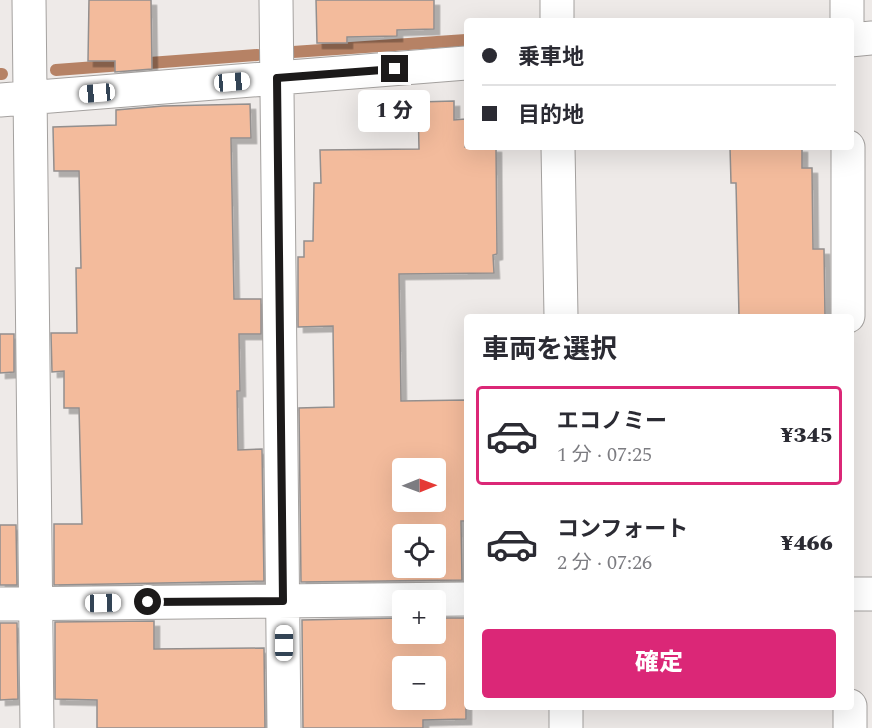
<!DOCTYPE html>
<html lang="ja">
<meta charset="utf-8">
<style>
:root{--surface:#fff;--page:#f2f2f3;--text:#2b2b33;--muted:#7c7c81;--line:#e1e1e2;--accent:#db2777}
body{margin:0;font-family:Spectral,"Noto Sans JP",serif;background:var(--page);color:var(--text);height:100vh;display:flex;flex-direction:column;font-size:22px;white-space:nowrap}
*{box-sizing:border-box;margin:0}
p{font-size:20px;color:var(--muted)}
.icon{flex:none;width:33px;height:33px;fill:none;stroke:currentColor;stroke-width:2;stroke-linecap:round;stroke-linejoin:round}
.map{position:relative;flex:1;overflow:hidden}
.panel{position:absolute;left:464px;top:314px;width:390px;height:396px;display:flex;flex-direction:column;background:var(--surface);border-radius:6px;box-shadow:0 6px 24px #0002}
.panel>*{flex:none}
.hud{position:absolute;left:464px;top:18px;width:390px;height:132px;border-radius:6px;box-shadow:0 6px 24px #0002;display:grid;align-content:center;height:132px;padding:0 18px;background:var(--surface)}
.needle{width:39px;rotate:89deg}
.buttons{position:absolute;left:392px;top:458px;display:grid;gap:12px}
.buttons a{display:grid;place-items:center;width:54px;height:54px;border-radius:6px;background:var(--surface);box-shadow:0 6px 24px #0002;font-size:30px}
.end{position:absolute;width:27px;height:27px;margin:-14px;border:8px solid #1c1a1a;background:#fff;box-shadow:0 0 0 3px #fff}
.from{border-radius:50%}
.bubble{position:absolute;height:42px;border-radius:6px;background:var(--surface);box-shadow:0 6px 24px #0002;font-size:20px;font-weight:800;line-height:42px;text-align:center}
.car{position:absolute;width:18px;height:36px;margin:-18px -9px;border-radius:8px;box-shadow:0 0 4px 2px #0007;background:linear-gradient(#fff 24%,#345 0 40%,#fff 0 76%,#345 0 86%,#fff 0)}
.hud b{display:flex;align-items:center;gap:21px;height:57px;font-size:22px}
.hud b+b{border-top:2px solid var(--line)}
.hud i{width:15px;height:15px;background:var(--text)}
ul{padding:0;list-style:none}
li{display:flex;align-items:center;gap:18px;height:99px;margin:0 12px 9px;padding:0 6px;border:3px solid transparent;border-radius:6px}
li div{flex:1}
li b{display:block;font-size:22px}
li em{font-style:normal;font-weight:800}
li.on{border-color:var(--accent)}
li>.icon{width:54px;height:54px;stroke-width:1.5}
h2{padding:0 18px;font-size:27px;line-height:72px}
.primary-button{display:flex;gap:12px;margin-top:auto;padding:12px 18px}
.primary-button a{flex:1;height:69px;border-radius:6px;background:var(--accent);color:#fff;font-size:24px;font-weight:800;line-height:69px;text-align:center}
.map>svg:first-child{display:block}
</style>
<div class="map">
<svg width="872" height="728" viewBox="0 0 872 728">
<defs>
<filter id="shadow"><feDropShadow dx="5.5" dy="5.5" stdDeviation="0" flood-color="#0004"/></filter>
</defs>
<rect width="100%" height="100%" fill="#eeeae8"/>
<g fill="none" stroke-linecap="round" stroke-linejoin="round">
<path stroke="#b68265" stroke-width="12" d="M293,52L466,40
M56,70L257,55
M0,74H2"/>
</g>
<path fill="#f3bb9c" stroke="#938f8e" stroke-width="1.5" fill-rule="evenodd" filter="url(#shadow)" d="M89,0H151L152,69L115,72V61H88Z
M316,0H434V29L397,30V36L347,37V43H317Z
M454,101V120L465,119V147H496L497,254L493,255L494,273L399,274L400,334L401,401L466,400V521H461L462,580L301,582L299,408L334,407L333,326L298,327V257H304V241H313L314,183H321L320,150L419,149L418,102ZM402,468H435V501H402ZM402,534H435V567H402Z
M250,104L251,138H231L234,299H261V334H239L240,391H237L238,450L262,449L264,581L54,585V524H82L79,408H64V371L52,372L51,333H77L76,268H81L79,171H54L53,127L116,125V110L163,106Z
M730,147H802V168H812L813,249H824L825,316H739L736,183H731Z
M0,334H14V372L0,373Z
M0,525H16L17,585H0Z
M402,618V633H435V618H466V719L423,720V728H303L302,620ZM402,666H435V699H402Z
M154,621V649L264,648L265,728H97V700L55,699V622Z
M0,623H17L18,699L0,700Z"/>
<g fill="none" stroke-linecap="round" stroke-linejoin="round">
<defs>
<path id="street" d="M29,0L37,728
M276,0L284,728
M847,0V21
M850,40L872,38
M0,100L466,63
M848,147V316
M850,594H872
M0,604L466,599
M850,706V728"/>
<path id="secondary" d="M557,0V21
M558,147L561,316
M566,706V728"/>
</defs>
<use href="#street" stroke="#a4a19f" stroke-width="35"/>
<use href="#secondary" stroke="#a4a19f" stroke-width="35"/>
<use href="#street" stroke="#fff" stroke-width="33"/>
<use href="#secondary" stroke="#fff" stroke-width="33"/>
</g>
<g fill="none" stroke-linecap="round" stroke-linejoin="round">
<path stroke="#1c1a1a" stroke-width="8" d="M148,602L283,601L277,78L395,69"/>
</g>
</svg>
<div class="buttons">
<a><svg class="needle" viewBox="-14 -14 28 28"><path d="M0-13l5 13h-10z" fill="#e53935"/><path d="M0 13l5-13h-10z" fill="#7c7c81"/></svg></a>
<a><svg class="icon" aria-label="locate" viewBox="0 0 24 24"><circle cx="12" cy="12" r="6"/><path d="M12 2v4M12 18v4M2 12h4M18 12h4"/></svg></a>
<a>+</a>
<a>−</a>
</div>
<i class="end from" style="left:148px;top:602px"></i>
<i class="end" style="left:395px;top:69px"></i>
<div class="bubble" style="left:358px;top:90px;width:72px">1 分</div>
<i class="car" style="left:232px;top:82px;rotate:85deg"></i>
<i class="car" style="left:97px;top:93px;rotate:265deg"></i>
<i class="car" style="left:103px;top:603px;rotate:89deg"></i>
<i class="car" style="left:284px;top:643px;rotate:0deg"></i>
<div class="hud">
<b><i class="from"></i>乗車地</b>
<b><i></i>目的地</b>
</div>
<section class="panel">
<h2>車両を選択</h2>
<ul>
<li class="on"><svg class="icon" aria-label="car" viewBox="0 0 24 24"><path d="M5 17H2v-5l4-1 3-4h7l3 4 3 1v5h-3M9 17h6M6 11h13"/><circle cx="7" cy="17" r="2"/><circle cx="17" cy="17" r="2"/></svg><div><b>エコノミー</b><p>1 分 · 07:25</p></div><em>¥345</em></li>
<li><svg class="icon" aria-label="car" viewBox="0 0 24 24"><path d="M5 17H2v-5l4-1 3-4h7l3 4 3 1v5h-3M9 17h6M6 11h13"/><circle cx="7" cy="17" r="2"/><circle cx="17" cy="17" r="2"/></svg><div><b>コンフォート</b><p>2 分 · 07:26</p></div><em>¥466</em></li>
</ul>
<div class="primary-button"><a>確定</a></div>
</section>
</div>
